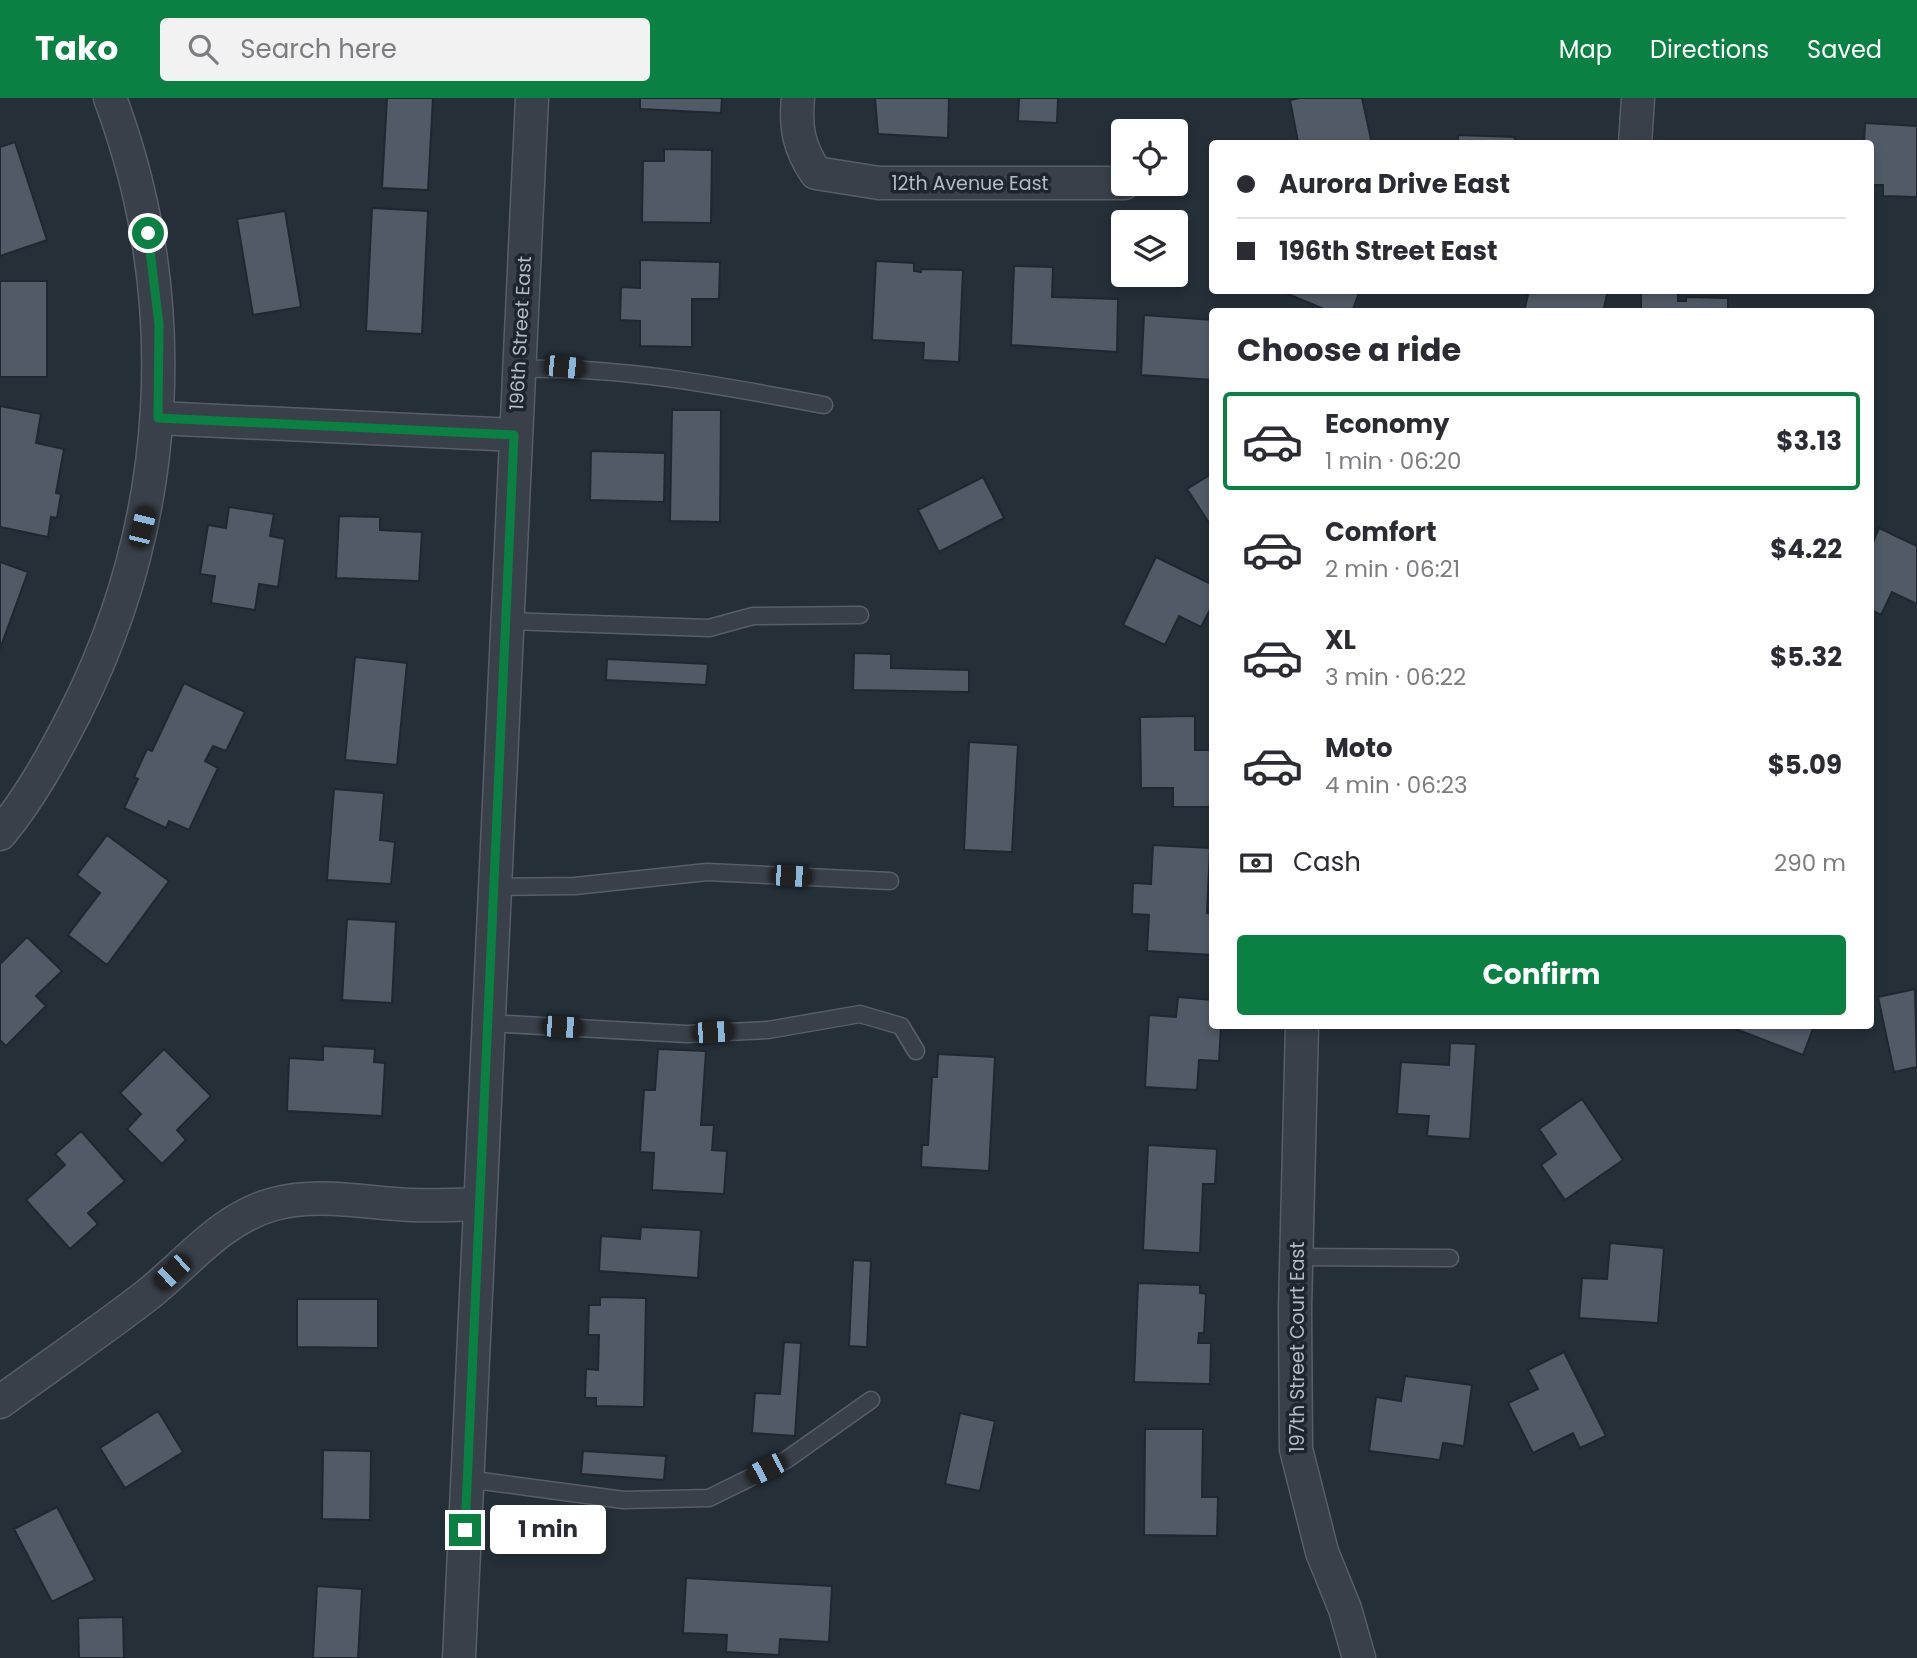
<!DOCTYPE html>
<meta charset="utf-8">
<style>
:root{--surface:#fff;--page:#f2f2f3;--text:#2b2b33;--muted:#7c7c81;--line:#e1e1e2;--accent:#0b8043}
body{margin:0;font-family:Poppins,sans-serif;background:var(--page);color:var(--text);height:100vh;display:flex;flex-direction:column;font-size:26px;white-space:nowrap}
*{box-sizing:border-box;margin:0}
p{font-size:23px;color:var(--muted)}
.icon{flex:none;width:38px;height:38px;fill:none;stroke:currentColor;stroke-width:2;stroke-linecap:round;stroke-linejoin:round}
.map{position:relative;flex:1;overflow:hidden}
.drawer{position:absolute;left:1209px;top:210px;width:665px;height:721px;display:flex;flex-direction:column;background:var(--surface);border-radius:7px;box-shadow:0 4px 10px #0003}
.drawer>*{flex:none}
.top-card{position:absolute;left:1209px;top:42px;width:665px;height:154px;border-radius:7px;box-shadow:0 4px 10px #0003;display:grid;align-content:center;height:154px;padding:0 28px;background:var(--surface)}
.controls{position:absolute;left:1111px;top:21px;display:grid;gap:14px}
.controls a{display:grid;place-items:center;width:77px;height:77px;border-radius:7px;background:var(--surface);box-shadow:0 4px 10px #0003;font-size:35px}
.end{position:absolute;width:32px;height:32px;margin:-16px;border:9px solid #0b8043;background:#fff;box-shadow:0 0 0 4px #fff}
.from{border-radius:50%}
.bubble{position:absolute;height:49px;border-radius:7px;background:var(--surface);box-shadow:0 4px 10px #0003;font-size:23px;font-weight:700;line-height:49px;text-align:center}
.car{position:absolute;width:21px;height:42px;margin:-21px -10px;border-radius:9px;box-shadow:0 0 5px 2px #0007;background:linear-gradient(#222 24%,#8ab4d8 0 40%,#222 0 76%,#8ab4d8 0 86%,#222 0)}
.top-card b{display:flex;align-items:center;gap:24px;height:66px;font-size:26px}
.top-card b+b{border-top:2px solid var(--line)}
.top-card i{width:18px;height:18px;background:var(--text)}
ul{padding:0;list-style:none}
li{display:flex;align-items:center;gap:21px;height:98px;margin:0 14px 10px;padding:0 14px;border:4px solid transparent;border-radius:7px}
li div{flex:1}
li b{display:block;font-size:26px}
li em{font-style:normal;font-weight:700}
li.active{border-color:var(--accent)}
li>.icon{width:63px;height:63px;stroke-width:1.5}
h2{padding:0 28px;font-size:32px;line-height:84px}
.pay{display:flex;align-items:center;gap:18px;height:77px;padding:0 28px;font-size:26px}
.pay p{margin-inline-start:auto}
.button{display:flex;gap:14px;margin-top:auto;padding:14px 28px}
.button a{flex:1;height:80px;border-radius:7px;background:var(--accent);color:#fff;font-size:28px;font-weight:700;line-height:80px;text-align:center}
header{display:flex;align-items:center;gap:42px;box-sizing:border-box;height:98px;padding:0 35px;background:var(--accent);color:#fff}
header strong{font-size:33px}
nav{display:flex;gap:38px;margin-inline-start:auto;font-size:24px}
.search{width:490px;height:63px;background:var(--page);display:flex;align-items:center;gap:18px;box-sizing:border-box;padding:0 24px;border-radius:7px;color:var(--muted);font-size:26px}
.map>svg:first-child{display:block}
</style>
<header>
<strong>Tako</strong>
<div class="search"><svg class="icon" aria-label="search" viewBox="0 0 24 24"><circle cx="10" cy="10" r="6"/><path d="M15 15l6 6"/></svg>Search here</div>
<nav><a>Map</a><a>Directions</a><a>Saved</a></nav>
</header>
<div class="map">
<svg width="1917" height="1560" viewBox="0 0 1917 1560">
<rect width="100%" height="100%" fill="#252f38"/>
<path fill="#515b67" stroke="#202730" stroke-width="2" d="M387,0H433L428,92L382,90Z
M640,0H722L721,15L640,11Z
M875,0H949L948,40L878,36Z
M1019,0H1058L1057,25L1018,23Z
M1300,0H1362L1372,46H1292L1298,44L1290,2Z
M1865,25L1917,28V99L1883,98V87H1871V46H1864Z
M1458,37L1515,39L1514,46H1458Z
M15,44L47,142L0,158V49Z
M664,51L712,52L711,125L642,124L643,63H664Z
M372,110L428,113L422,236L366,233Z
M285,113L301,209L253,217L237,121Z
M640,162L720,164L719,201H692V249L640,248V223L620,222L621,189L640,190Z
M876,163L914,165V173L921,174V171L963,172L959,264L923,262L924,245L872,242Z
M1014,168L1053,169L1052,199L1118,201L1117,254L1011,247Z
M0,183H47V279H0Z
M1278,192H1360L1352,214H1331Z
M1529,192L1569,194L1608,192L1603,214H1524Z
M1641,195H1678V203H1686V199L1728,200V214H1641Z
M1144,217L1213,222V282L1141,277Z
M0,308L41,316L36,345L64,351L56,395L61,396L57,420L51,419L48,439L0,429Z
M672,312H721L720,424L670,423Z
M591,353L665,355L664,404L590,402Z
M1213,375V431L1187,391Z
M983,379L1004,420L939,454L918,412Z
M229,409L274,416L270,438L285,441L278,489L259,486L255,512L211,505L215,478L200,476L208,427L226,430Z
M339,418L380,419V432L422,434L419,483L336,480Z
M1879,430L1917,448V506L1892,494L1881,517L1871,512V449Z
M1156,459L1213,487V506L1201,529L1179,518L1165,547L1123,527Z
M0,464L28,474L0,551Z
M854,555L891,556V570L969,572V594L853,592Z
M355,559L407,565L397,667L345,662Z
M607,561L708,566L706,587L606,582Z
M184,585L245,614L226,653L213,648L205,663L218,670L189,732L169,723L166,730L124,710L138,681L134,679L147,651L152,653Z
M1195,618V652H1213V709H1173V690H1141L1140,619Z
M969,644L1018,647L1012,754L964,752Z
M334,691L384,695L380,742L395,744L391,786L327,782Z
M107,737L169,783L107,867L68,837L100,795L77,777Z
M1153,747L1210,750L1207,815L1213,816V857L1147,853L1149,817L1132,816L1133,785L1151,786Z
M347,821L396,824L392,905L342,902Z
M27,839L62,873L36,898L46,908L6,948L0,942V866Z
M1915,891L1917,969L1894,974L1878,899Z
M1178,899L1213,902V928H1221L1219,963L1199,962L1197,992L1145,989L1149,917L1176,919Z
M1734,928H1814L1803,957L1733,930Z
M1450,945L1476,946L1470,1041L1427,1038L1429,1018L1397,1016L1401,964L1449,967Z
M323,948L375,951L374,964L385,965L382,1018L287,1013L289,960L323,962Z
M164,951L211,998L177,1032L186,1042L162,1066L127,1031L141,1016L120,995Z
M658,951L706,953L701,1027H714L712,1052L727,1053L724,1096L652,1092L654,1055L640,1054L644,992H655Z
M938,956L995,959L989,1073L921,1069L922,1047H928L932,979H937Z
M1582,1001L1623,1062L1565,1102L1541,1067L1556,1056L1539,1031Z
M81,1033L125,1083L88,1115L98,1126L70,1151L26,1102L65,1067L55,1056Z
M1148,1047L1217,1051L1215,1086H1203L1200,1155L1143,1152Z
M641,1129L701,1132L698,1180L599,1173L601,1138L640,1141Z
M1610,1145L1664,1150L1658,1225L1579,1220L1582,1180L1607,1181Z
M853,1162L871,1163L867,1249L849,1248Z
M1138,1185L1200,1187V1195L1206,1196L1204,1235H1199L1198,1245H1211L1210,1286L1134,1284Z
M600,1199L646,1200L644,1309L596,1308V1300H585L586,1271L598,1272L599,1237H588L589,1207H600Z
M297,1201H378V1250L297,1249Z
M784,1244L801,1245L795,1338L752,1335L755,1295L780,1296Z
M1564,1254L1606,1338L1580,1350L1573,1335L1533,1355L1508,1305L1538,1291L1528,1272Z
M1405,1278L1472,1287L1464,1348L1443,1345L1440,1362L1369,1353L1376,1299L1401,1303Z
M158,1313L183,1354L125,1390L100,1350Z
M960,1315L995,1323L980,1393L945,1386Z
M1145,1331H1203L1202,1399H1218L1217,1438L1144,1437Z
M323,1352L371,1353L370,1422L322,1421Z
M583,1353L666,1358L664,1382L581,1376Z
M57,1409L95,1482L52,1504L14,1431Z
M686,1480L832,1488L829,1544L780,1541L779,1557L726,1554L727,1537L683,1535Z
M317,1488L362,1491L358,1560H313Z
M123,1519L124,1560H79L78,1520Z"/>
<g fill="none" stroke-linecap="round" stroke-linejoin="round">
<defs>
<path id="lane" d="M518,271C621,268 723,288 824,307
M506,523L709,530L753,518L860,517
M494,789L575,788L707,774L890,783
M488,925L686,936L768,932L860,916L901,928L916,953
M1296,1159L1450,1160
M467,1381L624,1402L709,1400L786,1362L871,1302"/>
<path id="street" d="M798,0C795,30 799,50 816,75L879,85H1124
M1635,46L1638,0
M158,320L514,337
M0,736C30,700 54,656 75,615C172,423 185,201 110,0
M1302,928L1295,1211L1296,1351L1322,1454L1345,1511L1359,1560
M0,1304C49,1268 98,1235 146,1198C188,1165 220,1121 274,1106C319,1094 365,1105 411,1107C434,1108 457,1107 480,1106
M459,1560L532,0"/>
</defs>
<use href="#lane" stroke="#575e67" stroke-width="19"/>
<use href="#street" stroke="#575e67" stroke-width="35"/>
<use href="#lane" stroke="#394049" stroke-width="16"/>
<use href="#street" stroke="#394049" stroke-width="32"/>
</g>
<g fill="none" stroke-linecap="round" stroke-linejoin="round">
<path stroke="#0b8043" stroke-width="9" d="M148,135L159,227L158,320L514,337L465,1432"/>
</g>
<g text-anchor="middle" stroke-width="7" stroke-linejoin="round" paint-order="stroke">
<g font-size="19" fill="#b4bbc5" stroke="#1e252e">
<text x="970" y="92">12th Avenue East</text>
<text transform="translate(520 235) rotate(-87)" y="7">196th Street East</text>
<text transform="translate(1297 1249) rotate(-90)" y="7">197th Street Court East</text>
</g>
</g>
</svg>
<div class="controls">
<a><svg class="icon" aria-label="locate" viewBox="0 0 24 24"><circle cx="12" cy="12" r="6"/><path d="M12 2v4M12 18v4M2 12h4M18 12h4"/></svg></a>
<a><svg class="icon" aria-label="layers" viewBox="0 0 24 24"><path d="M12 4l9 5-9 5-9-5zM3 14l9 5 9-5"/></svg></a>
</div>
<i class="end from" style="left:148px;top:135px"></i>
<i class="end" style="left:465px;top:1432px"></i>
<div class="bubble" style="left:490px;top:1407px;width:116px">1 min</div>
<i class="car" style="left:564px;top:269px;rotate:96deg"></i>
<i class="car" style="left:142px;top:429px;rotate:14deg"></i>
<i class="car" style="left:791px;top:778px;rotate:93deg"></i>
<i class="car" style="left:562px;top:929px;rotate:93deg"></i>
<i class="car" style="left:713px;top:934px;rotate:87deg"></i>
<i class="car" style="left:172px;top:1174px;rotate:227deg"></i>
<i class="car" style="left:766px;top:1371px;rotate:243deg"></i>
<div class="top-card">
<b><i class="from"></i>Aurora Drive East</b>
<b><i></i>196th Street East</b>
</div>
<section class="drawer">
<h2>Choose a ride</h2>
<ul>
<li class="active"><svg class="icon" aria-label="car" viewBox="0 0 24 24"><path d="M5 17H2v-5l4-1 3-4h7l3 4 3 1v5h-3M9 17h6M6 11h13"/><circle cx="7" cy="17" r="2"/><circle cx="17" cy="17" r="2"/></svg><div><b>Economy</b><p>1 min · 06:20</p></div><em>$3.13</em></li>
<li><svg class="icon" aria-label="car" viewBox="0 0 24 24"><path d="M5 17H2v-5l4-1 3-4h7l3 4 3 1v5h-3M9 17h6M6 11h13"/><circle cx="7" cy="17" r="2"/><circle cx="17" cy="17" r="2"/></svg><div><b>Comfort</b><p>2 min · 06:21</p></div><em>$4.22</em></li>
<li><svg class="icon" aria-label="car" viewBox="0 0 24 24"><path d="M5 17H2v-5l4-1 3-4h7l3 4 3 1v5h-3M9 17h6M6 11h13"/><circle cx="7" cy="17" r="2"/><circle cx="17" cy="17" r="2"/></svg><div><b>XL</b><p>3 min · 06:22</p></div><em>$5.32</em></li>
<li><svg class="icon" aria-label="car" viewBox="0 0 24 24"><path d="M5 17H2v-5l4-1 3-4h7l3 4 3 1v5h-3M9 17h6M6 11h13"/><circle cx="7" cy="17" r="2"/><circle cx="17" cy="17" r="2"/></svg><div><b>Moto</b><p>4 min · 06:23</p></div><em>$5.09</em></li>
</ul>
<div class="pay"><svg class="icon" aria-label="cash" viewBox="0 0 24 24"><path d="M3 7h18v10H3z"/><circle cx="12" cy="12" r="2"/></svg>Cash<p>290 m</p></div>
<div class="button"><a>Confirm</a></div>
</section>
</div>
